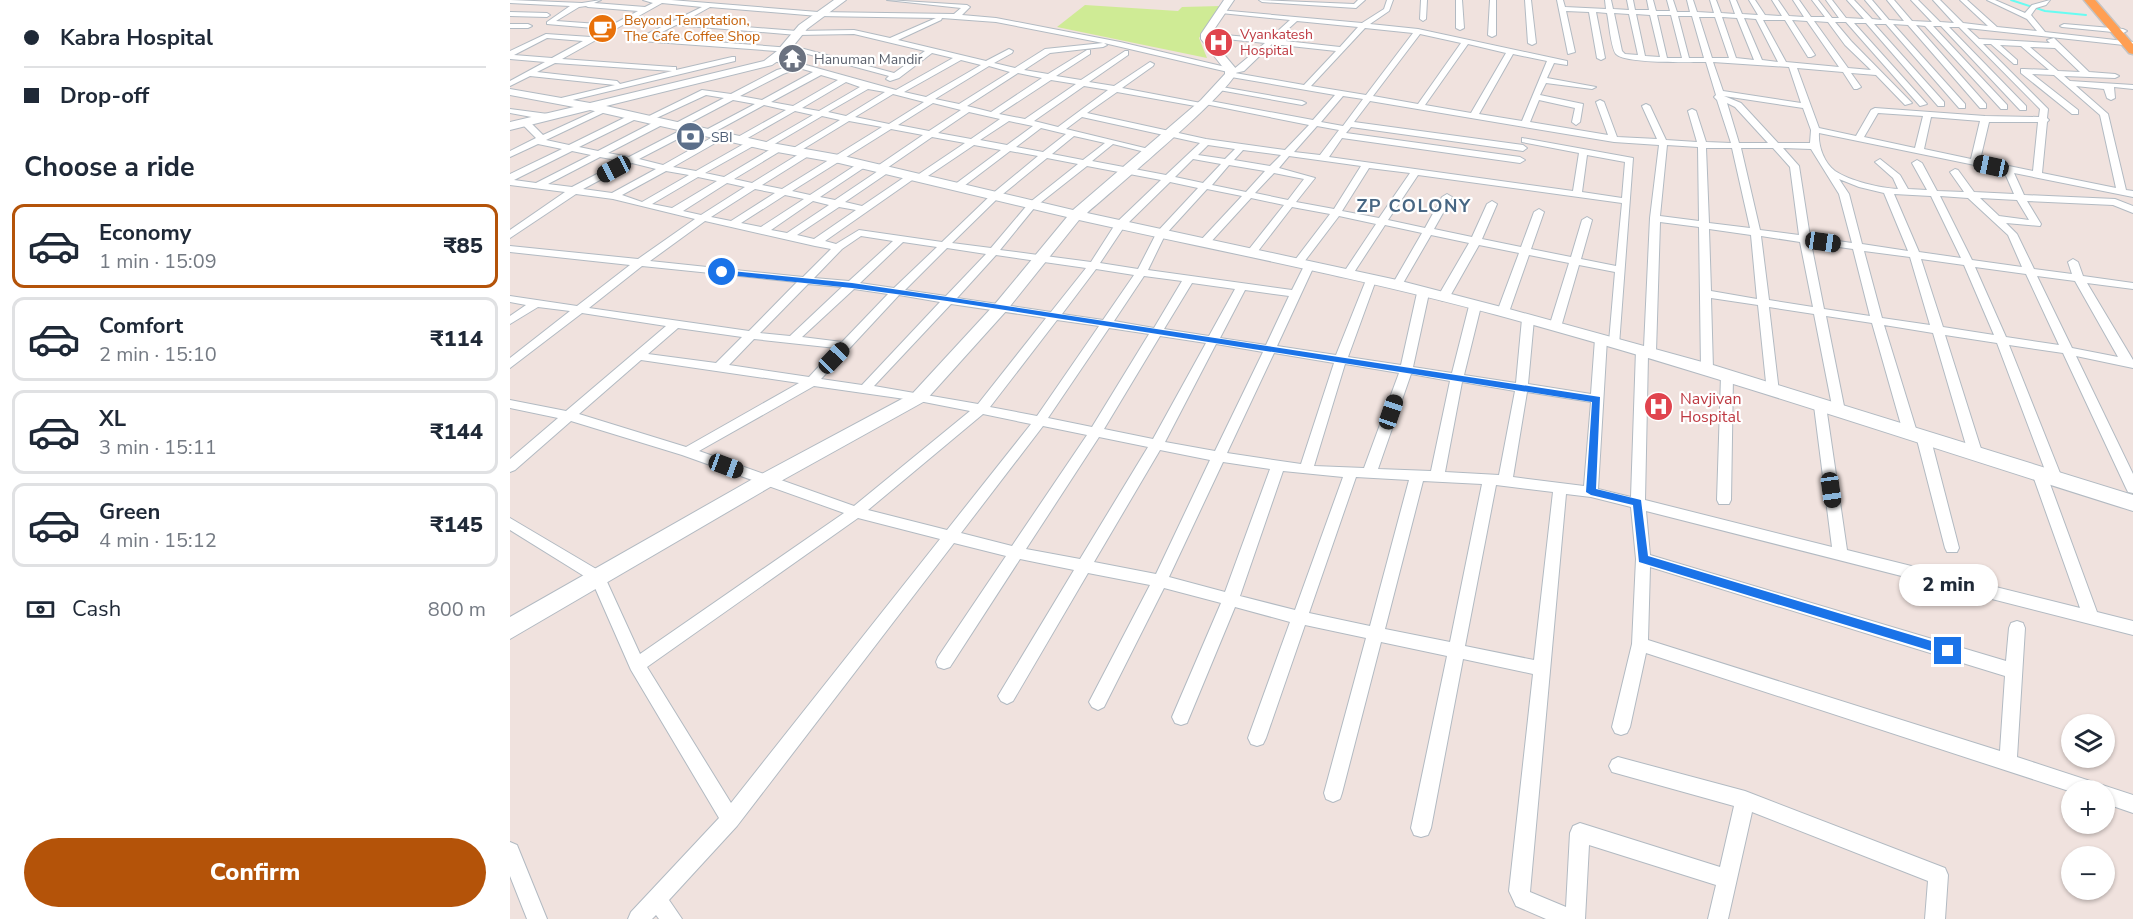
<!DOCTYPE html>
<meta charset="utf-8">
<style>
:root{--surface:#fff;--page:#f2f2f3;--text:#1f2937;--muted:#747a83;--line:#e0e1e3;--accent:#b45309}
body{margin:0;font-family:"Nunito Sans",sans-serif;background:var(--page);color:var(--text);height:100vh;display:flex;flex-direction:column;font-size:22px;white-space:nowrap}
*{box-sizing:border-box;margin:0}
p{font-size:20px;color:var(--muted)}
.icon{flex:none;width:33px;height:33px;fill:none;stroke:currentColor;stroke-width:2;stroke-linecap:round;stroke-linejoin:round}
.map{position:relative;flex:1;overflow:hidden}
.side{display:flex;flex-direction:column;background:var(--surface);width:510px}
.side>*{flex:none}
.banner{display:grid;align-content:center;height:132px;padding:0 24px;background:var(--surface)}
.buttons{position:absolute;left:1551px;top:714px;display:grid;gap:12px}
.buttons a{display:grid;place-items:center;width:54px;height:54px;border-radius:50%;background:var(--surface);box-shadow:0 2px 4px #0004;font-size:30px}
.end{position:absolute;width:27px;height:27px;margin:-14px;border:8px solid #1a73e8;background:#fff;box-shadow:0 0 0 3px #fff}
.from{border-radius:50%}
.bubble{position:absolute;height:42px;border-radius:21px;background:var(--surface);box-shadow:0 2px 4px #0004;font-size:20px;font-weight:800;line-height:42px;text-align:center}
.car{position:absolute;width:18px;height:36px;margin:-18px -9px;border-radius:8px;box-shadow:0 0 4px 2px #0007;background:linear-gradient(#222 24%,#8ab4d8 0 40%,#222 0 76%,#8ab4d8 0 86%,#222 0)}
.banner b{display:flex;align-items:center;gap:21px;height:57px;font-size:22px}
.banner b+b{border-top:2px solid var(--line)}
.banner i{width:15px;height:15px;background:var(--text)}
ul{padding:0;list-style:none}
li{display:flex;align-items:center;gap:18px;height:84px;margin:0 12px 9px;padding:0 12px;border:3px solid var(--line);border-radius:12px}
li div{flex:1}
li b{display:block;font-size:22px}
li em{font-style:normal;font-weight:800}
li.current{border-color:var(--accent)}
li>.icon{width:54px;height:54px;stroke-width:1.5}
h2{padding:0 24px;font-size:27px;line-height:72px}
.pay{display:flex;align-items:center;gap:15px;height:66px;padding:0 24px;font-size:22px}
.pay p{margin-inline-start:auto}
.primary-button{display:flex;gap:12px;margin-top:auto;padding:12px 24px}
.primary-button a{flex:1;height:69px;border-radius:36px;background:var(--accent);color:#fff;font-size:24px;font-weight:800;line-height:69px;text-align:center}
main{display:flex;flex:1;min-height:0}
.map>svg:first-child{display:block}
</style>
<main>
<section class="side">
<div class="banner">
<b><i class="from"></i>Kabra Hospital</b>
<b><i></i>Drop-off</b>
</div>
<h2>Choose a ride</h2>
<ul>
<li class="current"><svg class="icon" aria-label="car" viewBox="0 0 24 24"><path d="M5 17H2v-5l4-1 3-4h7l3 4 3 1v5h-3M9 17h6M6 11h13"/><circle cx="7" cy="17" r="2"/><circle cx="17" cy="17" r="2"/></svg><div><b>Economy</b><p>1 min · 15:09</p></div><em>₹85</em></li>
<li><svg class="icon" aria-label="car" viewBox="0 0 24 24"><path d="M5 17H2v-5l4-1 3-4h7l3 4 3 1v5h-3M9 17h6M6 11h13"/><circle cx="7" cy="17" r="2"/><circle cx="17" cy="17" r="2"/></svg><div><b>Comfort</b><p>2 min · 15:10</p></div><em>₹114</em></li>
<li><svg class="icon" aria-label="car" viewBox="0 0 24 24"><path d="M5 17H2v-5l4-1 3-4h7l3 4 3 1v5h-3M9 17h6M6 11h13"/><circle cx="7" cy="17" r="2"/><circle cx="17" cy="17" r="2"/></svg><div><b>XL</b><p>3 min · 15:11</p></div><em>₹144</em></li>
<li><svg class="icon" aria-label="car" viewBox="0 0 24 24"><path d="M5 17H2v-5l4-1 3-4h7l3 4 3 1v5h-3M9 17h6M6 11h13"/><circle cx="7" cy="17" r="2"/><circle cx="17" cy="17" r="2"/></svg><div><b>Green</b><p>4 min · 15:12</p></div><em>₹145</em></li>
</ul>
<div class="pay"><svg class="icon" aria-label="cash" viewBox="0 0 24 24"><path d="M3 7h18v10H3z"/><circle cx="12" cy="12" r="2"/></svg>Cash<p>800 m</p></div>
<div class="primary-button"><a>Confirm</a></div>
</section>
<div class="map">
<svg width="1623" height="919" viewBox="0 0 1623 919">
<rect width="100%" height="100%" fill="#f0e2de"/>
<path fill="#cfeb95" d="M575,5L668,11L672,7L711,6L689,38L697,58L547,27Z"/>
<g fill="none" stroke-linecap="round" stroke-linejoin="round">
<path stroke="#67fcf2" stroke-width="2" d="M1501,0L1535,11L1576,15"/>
<defs>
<path id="street" d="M0,0L72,3L91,0L84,3L135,7L143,3L133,0H161L308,12L444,14L451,8L377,0L457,5L460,7L452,15L486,18L610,42L724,69L755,43L696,37L692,35L693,33L759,39L780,20L711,13L709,10L852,23L874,9L877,0H883L879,11L860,24L908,29L1057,61V65L1044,63L1037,78L1086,87L1082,89L1036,83L1030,95L1073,104L1070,122L1066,125L1062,122L1065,108L1029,100L1020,122L1098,135L1086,102L1090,100L1094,102L1107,137L1147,139L1132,106L1136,104L1140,106L1156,140L1187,142L1178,111L1182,109L1186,111L1196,142L1221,143L1207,100L1204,97L1206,95L1196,62C1181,62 1115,64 1106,54C1101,48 1099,22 1097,13L1086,12L1095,58L1091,60L1087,58L1079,12L1056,11L1065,52L1058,54L1047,0H1053L1055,7L1096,9L1095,0H1101L1103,9L1119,10L1117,0H1123L1125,10H1139L1137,0H1143L1146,11H1160L1157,0H1163L1167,12H1180L1177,0H1183L1187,12L1204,13L1200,0H1206L1211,13L1225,14L1220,0H1226L1232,14L1248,15L1239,0H1245L1255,15L1272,16L1262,0H1268L1279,16L1294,17L1283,0H1289L1301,17H1315L1302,0H1308L1322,18H1329L1316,0H1322L1336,18L1354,19L1337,0H1344L1362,19L1372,20L1355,0H1362L1379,20L1394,21L1377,0H1384L1402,21L1422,22L1401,0H1408L1430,22L1444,23L1423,0H1430L1453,23L1478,26L1450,0H1457L1487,27L1527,31L1517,19L1477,0H1485L1515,13L1522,5L1540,0L1536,5L1526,8L1521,15L1535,32L1623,42V46L1457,28L1469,39L1540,43L1537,40L1544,38L1579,72L1605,74L1609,76L1605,78L1554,76L1560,81L1623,85V89L1604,87L1605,98L1601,100L1597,98L1594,89L1566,86L1598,114L1616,190L1623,191V197L1504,173L1514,195L1605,199L1623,206V213L1603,205L1517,201L1531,224L1530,226L1496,223L1507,234L1524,269L1562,274L1558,262L1563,259L1568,262L1573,276L1623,283V289L1577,283L1623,360V368L1566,356L1623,474V493L1618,492L1616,488L1553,353L1499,345L1552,478L1545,483L1538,478L1487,343L1435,335L1472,452L1465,457L1458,452L1423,333L1374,325L1407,432L1400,436L1393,432L1362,323L1316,316L1335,411L1334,414L1329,415L1323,411L1304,314L1259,307L1269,392L1263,396L1257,392L1248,305L1201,298L1203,369L1201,372H1193L1191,369L1189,227L1150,222L1146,352L1144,355H1138L1135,500L1322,547L1304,406L1310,402L1316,406L1337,550L1570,608L1522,473L1529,468L1536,473L1587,612L1623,621V635L1136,511L1140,555L1496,661L1499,628L1501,623L1507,621L1513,623L1515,628L1507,757L1623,795V813L1594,803V790L1562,792L1136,653L1120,727L1117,733L1111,735L1105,733L1102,727L1122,644L1126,559L1121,507L1081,497L1056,494L1020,892L1056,907L1060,833L1063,826L1070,823L1210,867L1224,806L1102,772L1099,766L1102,760L1108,757L1235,791L1435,868L1438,875L1435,919H1415L1418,881L1242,812L1218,919H1198L1206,885L1079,845L1075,919H1036L1006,906L999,891L1023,674L953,659L921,828L918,835L911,837L904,835L901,828L937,656L871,642L832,793L830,799L823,802L816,799L814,793L856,638L795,625L756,738L753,744L747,746L741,744L738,738L780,622L725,607L677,723L671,725L665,723L662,717L711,603L654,588L594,707L588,710L582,707L579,702L640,585L578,573L503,701L497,704L491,701L488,696L491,691L564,570L510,559L440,667L434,669L428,667L426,662L428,657L496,556L444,543L227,826L159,900L172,919H149L146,915L142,919H118L121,912L209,818L121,670L82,581L0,530V518L93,573L130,654L334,513L172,455L61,421L5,470L0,472V459L48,418L0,408V400L56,411L156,326L72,313L0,368V358L60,311L28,307L0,324V316L16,305L0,302V296L67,306L120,265L0,252V246L128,259L185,219L103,199L66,194L0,238V230L55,192L0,185V174L52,149L28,144L0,157V151L26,138L13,125V121H19L33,135L94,107H97V111L36,140L59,145L122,114H128V118L69,147L88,151L148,120H154V124L98,153L119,157L177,127H183V131L129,159L153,165L208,134H214V138L163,167L186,171L239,141H245V145L195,173L214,177L266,146H272V150L224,179L242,183L294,151H300V155L252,185L272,189L372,127L339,121L285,154L281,151L282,149L330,120L312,116L256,149L253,148V144L303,115L285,111L229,143L226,142V138L276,110L254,105L197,136L194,135V131L245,104L223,100L170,128H164V124L214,98L196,95L140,121L133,119L192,90L221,94L267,70L281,66L264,61V57H267L386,90L443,58L422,53L389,78L380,81L376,79L379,76L294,53L131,41V37L192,7L152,3L52,59L163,67H166V70L222,57H225V61L50,103H47V99L105,85L20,76L0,86V81L35,62L0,59V51L36,34L81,37L95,29L37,24V22L60,6L0,3ZM76,6L78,7L128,11L102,25L46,21L69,7ZM200,7L308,16L426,18L380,38L344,30L287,31L173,22ZM1104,13L1119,14L1128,55L1115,54L1112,51ZM1126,14L1140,15L1150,57L1135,56ZM1147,15H1161L1172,58H1157ZM1168,16H1182L1194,58H1179ZM1189,17H1205L1219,58H1202ZM1212,17L1227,18L1244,60L1226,58ZM432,18L486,22L593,43L535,49L505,68L484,63L502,53L503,51L499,49L476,61L388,40L431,20ZM1234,18L1246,19L1268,62L1252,60ZM1253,20H1275L1298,57H1301L1305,55L1282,20L1297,21L1329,67L1276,62ZM787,21L848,27L830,47L766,40ZM1304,21L1318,22L1335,45L1361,70L1338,68ZM1325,22H1336L1410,106L1417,104L1344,23H1356L1428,106H1434V102L1364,24H1376L1449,108H1455V104L1383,24L1398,25L1470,108H1476V104L1406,25L1415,26L1491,109H1497V105L1423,26H1431L1510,110H1516V106L1439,27H1449L1530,109L1529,117L1475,116L1365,108L1361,110L1346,136L1309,128L1287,68L1333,72L1344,89H1347L1351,87L1341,73L1366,75L1395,105L1402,103L1341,41ZM166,25L287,35L344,34L415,51L384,73L294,49L142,37ZM855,28L903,33L856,95L801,86ZM910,34L951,43L908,104L863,96ZM37,38L73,41L42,58L4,55ZM594,43L718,72L717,75L721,77L825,95L803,120L695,100L691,103L612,88L643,66L644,64L640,62L604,86L579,82L618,55V51H615L571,80L546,76L580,54V50H577L538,74L514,70L540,53L593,47L597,45ZM762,44L826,51L794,85L725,73L734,71ZM958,44L996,53L961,113L915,105ZM1473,44H1481L1504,64H1507V60L1490,45L1511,46L1539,70L1514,69H1511V73L1562,114H1568V110L1522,74L1544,75L1590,115L1606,188L1532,173L1537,122L1539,120L1537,118L1538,109ZM1520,47L1545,48L1570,72L1548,71ZM1003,54L1037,61L1012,121L969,114ZM451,60L471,65L416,97L394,92ZM1203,62L1279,67L1291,103L1213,91ZM45,63L162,71L110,84L107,81L27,72ZM479,66L500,72L449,104L425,99ZM289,68L303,72L252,100L230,96L273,74ZM508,73L532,78L481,112L457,106ZM311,75L328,80L283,106L261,102ZM541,80L566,84L515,119L489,114ZM336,82L350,87L309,111L292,108ZM574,86L598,90L548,127L524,121ZM358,89L375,92L336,116L318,112ZM607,92L691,107L695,104L799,125L775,150L696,139L577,113ZM383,94L414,102L379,124L345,117ZM833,96L853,99L833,126L811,122ZM1214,96L1293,108L1301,130L1300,143H1268L1231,103ZM860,101L1104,142L1149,145L1140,218L1134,347H1128L1126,350L1121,497L1088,489L1097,339L1095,336L1091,335L1085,339L1081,394L1018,384L1024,319L1022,317L1018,316L1012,319L1006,383L954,375L971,306L969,304H961L959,306L942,373L903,367L919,293L917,291L913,290L907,293L891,365L838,357L866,280L865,278L861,277L856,280L826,355L767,346L804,266L803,264H795L782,290L638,270L655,235L697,189L732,196L690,241L689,243L694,246L698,245L741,198L774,205L736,253L741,256L745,255L782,207L820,214L782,264L787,267L791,266L829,216L866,224L832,275L837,278L841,277L875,225L912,233L882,285L887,288L892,285L921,235L959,243L927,298L933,301L939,298L969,245L1009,253L987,312L993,315L999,312L1019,255L1059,263L1039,327L1045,330L1051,327L1069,265L1105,272L1099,342L1105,346L1109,345L1123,158L1012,138V142L1069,153L1063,191L819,157L832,138L1010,163L1015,160L1010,157L836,133L841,127L1013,151L1017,148L1013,145L844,122ZM423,103L451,110L419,131L388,125ZM1217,103L1225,107L1258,143H1229ZM459,112L490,119L461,139L428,133ZM1368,113L1413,116L1405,148L1354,137ZM572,117L690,143L656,175L582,161L603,144L639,153L643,150L556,129ZM1421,117L1470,121L1461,159L1414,149ZM499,121L523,126L497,145L470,140ZM1479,122H1528L1523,171L1470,160ZM807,126L829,130L810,155L784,152ZM531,128L556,134L533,152L506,147ZM381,129L413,135L366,167L364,169L368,171L325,200L310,197L355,167V163H349L300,195L282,191ZM1309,133L1494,171L1504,194L1464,192L1448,170L1445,169L1440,172L1454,192L1427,191L1412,163L1407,160L1402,163L1417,190L1398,189L1390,175L1370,159L1365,162L1383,178L1388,189C1370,188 1340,181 1325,171C1314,163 1308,146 1309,133ZM564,136L595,143L573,160L542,154ZM422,137L455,143L406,176L399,174L352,206L335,202L379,172L381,170L377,168ZM464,145L491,150L444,185V189H450L500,151L528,156L482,194L432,242L349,230L326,244L315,241L405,178L412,180ZM698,145L725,149L715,159L688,155ZM1157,145L1188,147L1189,221L1150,216ZM1196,148H1222L1240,228L1199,223ZM1231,148H1263L1280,167L1289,235L1250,230ZM1273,148L1301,149L1329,194L1342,243L1300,237L1289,166ZM733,150L771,155L760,166L724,160ZM62,151L81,155L26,183L4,180ZM1077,155L1115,162L1112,198L1072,192ZM779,156L851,166L824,209L786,202L805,178L769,168ZM90,157L112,161L62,187L38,184ZM537,158L568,164L519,203L481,248L442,243L488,198ZM683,159L711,164L693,183L665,177ZM122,163L146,169L102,193L73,189ZM719,165L755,171L736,192L702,185ZM577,166L651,180L606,223L581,262L490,250L525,207ZM859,168L900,173L869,218L832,211ZM156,171L179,175L132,202L112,195ZM764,173L794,179L778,200L745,193ZM908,175L1112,203L1106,266L1071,259L1082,220L1077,217L1072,220L1061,257L1021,249L1034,212L1029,209L1024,212L1011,247L972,239L987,204L982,201L977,204L962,237L924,229L942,197L937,194L932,197L915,228L878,220ZM188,177L207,181L162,208L142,204ZM1329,179L1349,187L1374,193L1398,251L1352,244L1339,194ZM660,182L688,188L647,232L628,269L590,263L614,227ZM217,183L235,187L191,215L173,211ZM245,189L265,193L221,221L201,217ZM1384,194L1421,196L1451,258L1409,252ZM275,195L294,199L251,227L231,223ZM1430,196L1458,198L1498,235L1512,267L1462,260ZM1470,198L1507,200L1519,220L1489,216ZM303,201L319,205L277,233L261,230ZM329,207L346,210L304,239L287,235ZM195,221L305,246L321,249L293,277L140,261ZM1199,229L1241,235L1247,299L1201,291ZM351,236L383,241L339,281L304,278L332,249ZM1251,236L1290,242L1303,307L1259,300ZM393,242L427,247L384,288L350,283ZM1301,243L1343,249L1360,316L1314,309ZM437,248L476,254L436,296L395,290ZM1354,251L1400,257L1420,325L1372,318ZM486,255L576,268L541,312L447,298ZM1411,259L1454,265L1484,335L1433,327ZM132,266L287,282L239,331L79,308ZM1465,267L1516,274L1549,345L1496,337ZM586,269L624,275L593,320L552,314ZM634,276L672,281L644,328L604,321ZM1527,276L1565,281L1608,357L1562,348ZM682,283L725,289L699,336L654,329ZM298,284L332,287L280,336L250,333ZM344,289L378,294L332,342L292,337ZM735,290L779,296L756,345L710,338ZM389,295L430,302L352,385L311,379ZM441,304L536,318L468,404L364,386ZM547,320L589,326L527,416L480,407ZM168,328L232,337L206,363L138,354ZM599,328L639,334L582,427L538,418ZM650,336L696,343L643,439L594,429ZM244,339L326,348L299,377L219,365ZM706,344L753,352L705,451L655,442ZM764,353L824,363L791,464L717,453ZM131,360L289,383L176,447L69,414ZM835,364L889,373L854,468L804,466ZM901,374L940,381L921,471L868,469ZM952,382L1005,391L989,475L935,472ZM304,386L409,401L460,411L344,506L189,451ZM1017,392L1081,402L1074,486L1003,477ZM473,414L521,424L437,530L358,510ZM533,426L577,435L502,546L451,533ZM589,437L638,447L570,559L516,549ZM650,450L700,460L646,574L584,562ZM713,462L760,469L715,592L659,577ZM773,471L833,477L785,610L730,596ZM846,477L899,480L860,626L799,613ZM913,481L972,484L940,642L875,629ZM986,485L1043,492L1024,660L955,646ZM348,518L430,539L221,803L137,667ZM1140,567L1495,676L1490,751L1138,640Z
M749,0L844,4L848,0H855L846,8L752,2Z
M911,0H917L916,19L913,21L910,19Z
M946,0H952L954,28L950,30L946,28Z
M980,0H986V35L982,37L978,35Z
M1015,0H1021L1026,43L1022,45L1018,43Z
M0,12L37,13L40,15L37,17L0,16Z
M0,24H18L22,26L18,28H0Z
M1554,24L1613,29L1617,31L1613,33L1552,27L1550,26Z
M706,86L792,101L796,103L792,105L709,90L705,88Z
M0,109L38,114L42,117L38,120L0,113Z
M1217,372L1223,376L1221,500L1219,504H1209L1207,500L1211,376Z
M1413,431L1420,436L1449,548L1447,552H1437L1435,548L1406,436Z
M0,842L7,845L37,919H17L0,876Z"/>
<path id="secondary" d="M324,0H336L297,29L275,56L262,65L96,106L256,142L329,155L563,210L691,100L715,74V70L691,39V34L714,0H724L701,34V39L727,70C727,87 597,195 577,213L887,280L999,309L1203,365L1623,495V511C1411,445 1202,373 987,315C849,278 709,251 569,220L497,310L415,401L262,486L0,639V617L248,476L403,393L485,304L557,217L329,163L256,150L80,110L0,130V122L64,107L0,95V89L80,103L254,61L267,51L289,25Z"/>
<path id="primary" d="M1574,0H1585L1623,44V54L1619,53Z"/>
</defs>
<use href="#street" stroke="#b2bac2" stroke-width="2"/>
<use href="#secondary" stroke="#b2bac2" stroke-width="2"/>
<use href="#primary" stroke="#c4c4c4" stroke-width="3"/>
<use href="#street" fill="#fff" fill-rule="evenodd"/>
<use href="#secondary" fill="#fff" fill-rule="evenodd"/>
<use href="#primary" fill="#ff9f53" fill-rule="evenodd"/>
</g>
<path fill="#1a73e8" d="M212,270L342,283L437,297L1090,397L1086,489L1131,500L1138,556L1438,646L1444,651L1438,656L1129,562L1123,505L1081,495L1076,492L1082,402L437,301L342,288L209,274Z"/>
<defs>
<symbol id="cafe-disc" viewBox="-11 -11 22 22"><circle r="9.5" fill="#e8710a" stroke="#fff"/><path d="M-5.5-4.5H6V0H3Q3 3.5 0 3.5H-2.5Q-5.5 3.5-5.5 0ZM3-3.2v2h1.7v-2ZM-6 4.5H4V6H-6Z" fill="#fff"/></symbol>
<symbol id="hospital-disc" viewBox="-11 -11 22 22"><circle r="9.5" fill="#e0444e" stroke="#fff"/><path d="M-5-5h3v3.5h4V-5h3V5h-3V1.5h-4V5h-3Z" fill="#fff"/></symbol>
<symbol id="temple-disc" viewBox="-11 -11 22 22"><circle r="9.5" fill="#6b7280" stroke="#fff"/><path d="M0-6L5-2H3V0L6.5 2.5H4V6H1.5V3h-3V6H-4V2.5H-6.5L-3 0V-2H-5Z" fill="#fff"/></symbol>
<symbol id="bank-disc" viewBox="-11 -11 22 22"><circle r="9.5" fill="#5c6f8a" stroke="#fff"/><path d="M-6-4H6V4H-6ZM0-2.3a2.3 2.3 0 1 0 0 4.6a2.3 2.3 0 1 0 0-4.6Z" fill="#fff"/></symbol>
</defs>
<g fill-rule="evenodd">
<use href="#cafe-disc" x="76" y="12" width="33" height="33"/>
<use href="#hospital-disc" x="692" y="26" width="33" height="33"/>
<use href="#temple-disc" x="266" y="42" width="33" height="33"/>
<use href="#bank-disc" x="164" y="120" width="33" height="33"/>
<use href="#hospital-disc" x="1132" y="390" width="33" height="33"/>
</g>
<g text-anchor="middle" stroke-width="4.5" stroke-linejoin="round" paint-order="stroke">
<g font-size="14" fill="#c56008" stroke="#fff" text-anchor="start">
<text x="114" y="25">Beyond Temptation,<tspan x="114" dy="16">The Cafe Coffee Shop</tspan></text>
</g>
<g font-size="14" fill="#be3a42" stroke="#fff" text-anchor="start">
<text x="730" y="39">Vyankatesh<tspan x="730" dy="16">Hospital</tspan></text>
</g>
<g font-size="14" fill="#5b616d" stroke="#fff" text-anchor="start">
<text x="304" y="64">Hanuman Mandir</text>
</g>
<g font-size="14" fill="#4e5e75" stroke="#fff" text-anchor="start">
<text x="201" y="142">SBI</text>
</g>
<g font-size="16" fill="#be3a42" stroke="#fff" text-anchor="start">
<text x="1170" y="404">Navjivan<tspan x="1170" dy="18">Hospital</tspan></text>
</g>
<g font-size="18" font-weight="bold" letter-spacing="1.5" fill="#476683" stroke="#fff">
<text x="904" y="212">ZP COLONY</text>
</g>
</g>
</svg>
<div class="buttons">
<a><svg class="icon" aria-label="layers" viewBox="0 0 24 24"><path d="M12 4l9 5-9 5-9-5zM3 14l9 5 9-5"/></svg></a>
<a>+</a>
<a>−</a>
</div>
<i class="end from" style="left:212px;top:272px"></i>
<i class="end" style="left:1438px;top:651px"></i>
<div class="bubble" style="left:1389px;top:564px;width:99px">2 min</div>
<i class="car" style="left:1481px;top:166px;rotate:282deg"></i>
<i class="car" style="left:104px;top:169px;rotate:242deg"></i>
<i class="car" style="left:1313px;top:242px;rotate:98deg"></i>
<i class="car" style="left:324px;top:358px;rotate:44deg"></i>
<i class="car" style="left:881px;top:412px;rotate:19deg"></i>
<i class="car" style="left:216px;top:466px;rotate:110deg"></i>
<i class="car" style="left:1321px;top:490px;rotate:172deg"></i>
</div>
</main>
